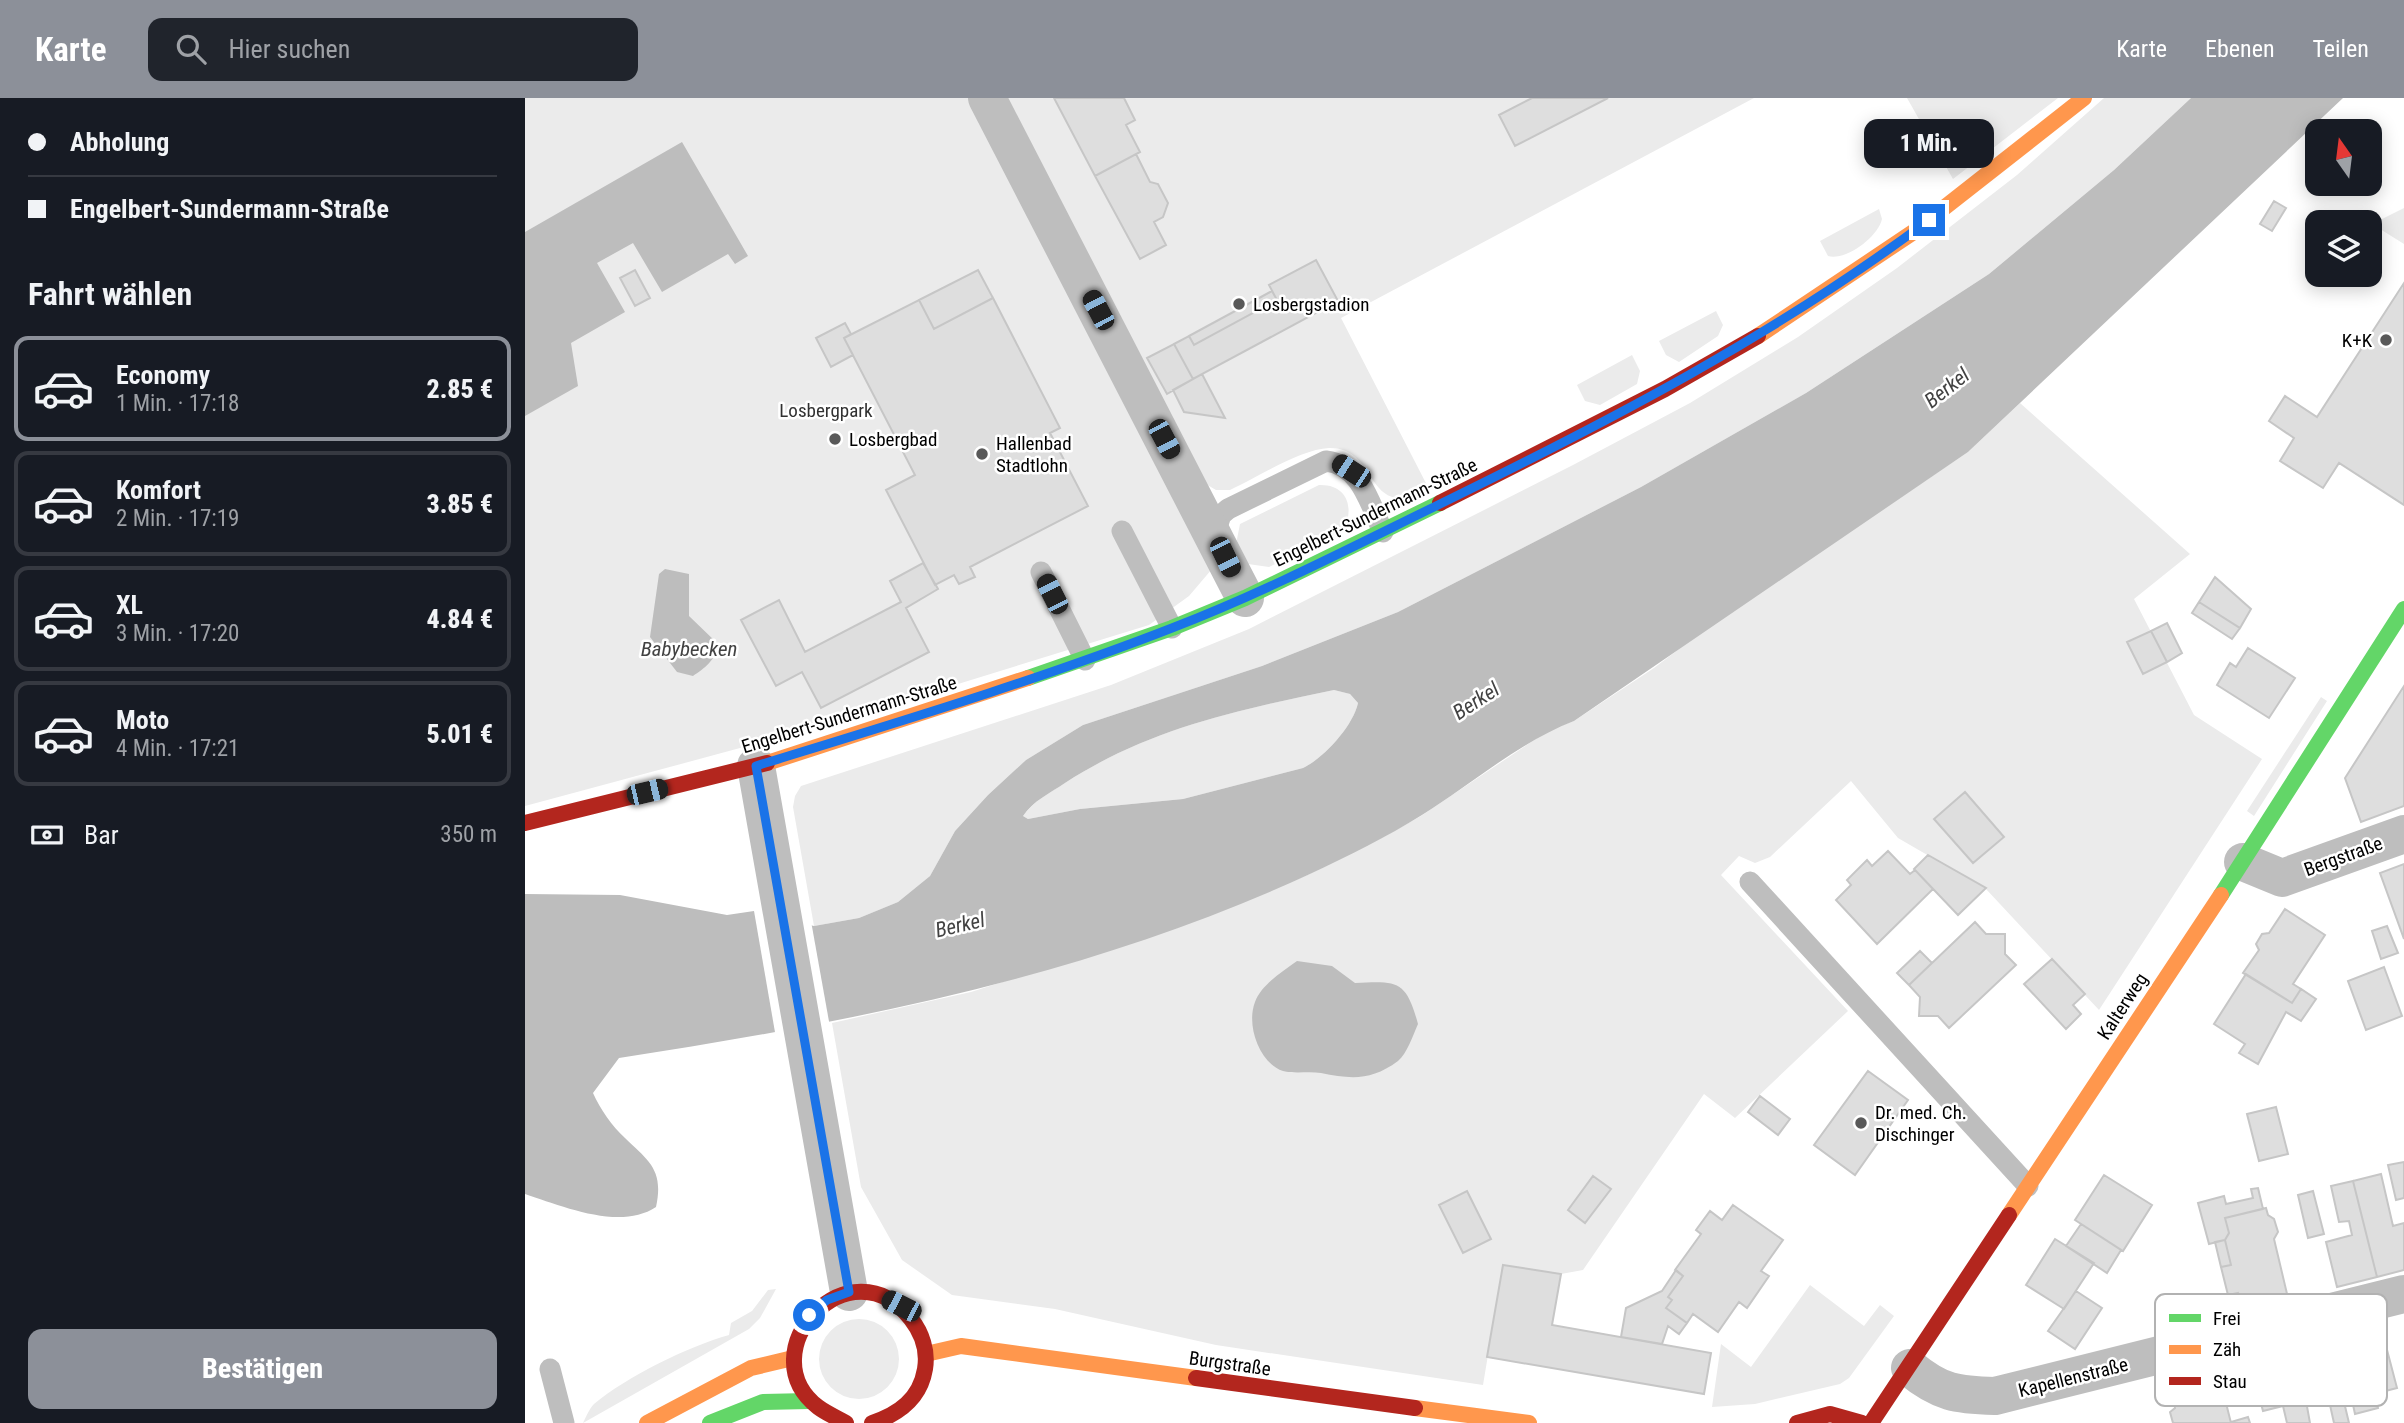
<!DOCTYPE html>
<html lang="de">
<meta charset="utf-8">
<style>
:root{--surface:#171b24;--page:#20242c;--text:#f1f3f6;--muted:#9ea1a6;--line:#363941;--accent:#8c9099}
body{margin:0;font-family:"Roboto Condensed",sans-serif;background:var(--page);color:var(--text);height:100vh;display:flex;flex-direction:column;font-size:26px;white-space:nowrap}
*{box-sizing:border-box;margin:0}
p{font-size:23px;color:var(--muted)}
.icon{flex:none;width:38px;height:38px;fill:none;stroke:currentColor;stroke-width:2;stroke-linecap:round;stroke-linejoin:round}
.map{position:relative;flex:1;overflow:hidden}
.panel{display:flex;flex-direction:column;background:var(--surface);width:525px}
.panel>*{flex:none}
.guide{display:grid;align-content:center;height:154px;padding:0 28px;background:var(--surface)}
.needle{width:46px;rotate:346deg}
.controls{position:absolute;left:1780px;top:21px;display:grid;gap:14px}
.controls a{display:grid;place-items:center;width:77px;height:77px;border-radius:14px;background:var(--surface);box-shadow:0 4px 18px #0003;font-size:35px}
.end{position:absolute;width:32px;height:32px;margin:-16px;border:9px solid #1a73e8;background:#fff;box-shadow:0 0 0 4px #fff}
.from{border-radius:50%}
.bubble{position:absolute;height:49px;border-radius:14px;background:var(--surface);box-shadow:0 4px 18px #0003;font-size:23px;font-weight:800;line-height:49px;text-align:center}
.car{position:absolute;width:21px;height:42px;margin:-21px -10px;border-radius:9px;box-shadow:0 0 5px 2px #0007;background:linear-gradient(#222 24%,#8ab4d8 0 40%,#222 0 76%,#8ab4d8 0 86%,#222 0)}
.guide b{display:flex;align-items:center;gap:24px;height:66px;font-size:26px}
.guide b+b{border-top:2px solid var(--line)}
.guide i{width:18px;height:18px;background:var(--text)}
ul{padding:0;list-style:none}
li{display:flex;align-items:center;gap:21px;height:105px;margin:0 14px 10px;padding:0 14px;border:4px solid var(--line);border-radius:14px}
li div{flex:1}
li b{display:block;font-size:26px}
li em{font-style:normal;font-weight:800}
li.selected{border-color:var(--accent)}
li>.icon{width:63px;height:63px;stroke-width:1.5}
h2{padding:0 28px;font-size:32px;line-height:84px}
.pay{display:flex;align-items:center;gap:18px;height:77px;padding:0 28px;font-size:26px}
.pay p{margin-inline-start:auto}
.action{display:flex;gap:14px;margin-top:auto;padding:14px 28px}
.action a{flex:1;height:80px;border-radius:14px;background:var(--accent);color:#fff;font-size:28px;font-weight:800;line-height:80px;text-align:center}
header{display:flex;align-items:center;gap:42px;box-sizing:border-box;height:98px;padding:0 35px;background:var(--accent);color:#fff}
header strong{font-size:33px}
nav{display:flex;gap:38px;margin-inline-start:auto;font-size:24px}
.search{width:490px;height:63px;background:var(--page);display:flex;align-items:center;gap:18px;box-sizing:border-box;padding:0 24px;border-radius:14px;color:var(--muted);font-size:26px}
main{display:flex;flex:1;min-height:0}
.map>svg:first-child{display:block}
</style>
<header>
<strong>Karte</strong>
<div class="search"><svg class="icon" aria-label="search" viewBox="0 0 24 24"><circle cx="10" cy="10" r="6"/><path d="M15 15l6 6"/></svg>Hier suchen</div>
<nav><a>Karte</a><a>Ebenen</a><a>Teilen</a></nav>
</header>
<main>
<section class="panel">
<div class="guide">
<b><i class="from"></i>Abholung</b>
<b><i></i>Engelbert-Sundermann-Straße</b>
</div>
<h2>Fahrt wählen</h2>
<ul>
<li class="selected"><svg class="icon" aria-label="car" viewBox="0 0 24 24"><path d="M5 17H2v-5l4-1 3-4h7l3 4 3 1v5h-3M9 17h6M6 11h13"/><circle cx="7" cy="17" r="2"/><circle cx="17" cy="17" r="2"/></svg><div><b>Economy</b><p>1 Min. · 17:18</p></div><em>2.85 €</em></li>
<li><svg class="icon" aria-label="car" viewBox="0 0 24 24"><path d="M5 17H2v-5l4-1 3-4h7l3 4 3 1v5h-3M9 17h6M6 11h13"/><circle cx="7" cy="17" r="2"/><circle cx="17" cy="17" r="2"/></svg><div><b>Komfort</b><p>2 Min. · 17:19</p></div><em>3.85 €</em></li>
<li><svg class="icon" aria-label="car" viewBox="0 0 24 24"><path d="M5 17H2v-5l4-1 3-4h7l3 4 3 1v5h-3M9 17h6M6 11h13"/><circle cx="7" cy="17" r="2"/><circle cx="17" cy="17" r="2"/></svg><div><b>XL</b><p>3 Min. · 17:20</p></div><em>4.84 €</em></li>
<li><svg class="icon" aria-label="car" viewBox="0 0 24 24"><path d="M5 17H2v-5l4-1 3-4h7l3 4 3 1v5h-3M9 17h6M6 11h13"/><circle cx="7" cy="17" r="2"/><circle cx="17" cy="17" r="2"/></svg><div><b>Moto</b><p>4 Min. · 17:21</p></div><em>5.01 €</em></li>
</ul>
<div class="pay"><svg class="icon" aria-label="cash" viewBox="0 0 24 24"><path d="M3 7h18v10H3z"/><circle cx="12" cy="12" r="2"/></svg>Bar<p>350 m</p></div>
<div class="action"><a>Bestätigen</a></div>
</section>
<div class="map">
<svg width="1879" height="1325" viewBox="0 0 1879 1325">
<rect width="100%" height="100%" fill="#fff"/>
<path fill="#ebebeb" d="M0,0H1229L816,220L905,393C837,424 856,349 804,350C776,351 731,380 705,392H691L679,385L687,471L664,498L624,527L297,628L0,708Z
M1382,0H1533L1428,81Z
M1579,0H1666L1589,72L1464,176L1281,295L1116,389L873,514L737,568L558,627L501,662L463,697L430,733L405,778L373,804L334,820L289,828L268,709L270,698L276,688L586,587L724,531L1048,367L1165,305L1273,239L1372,170L1492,77Z
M1879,110V146L1847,126Z
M1354,111L1357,121C1353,139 1321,163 1303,158L1295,143Z
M1191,213L1198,227L1193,238L1154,264L1141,257L1134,243Z
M1107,257L1115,273L1112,286L1075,307L1060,303L1052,287Z
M1495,305L1665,456L1609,501L1669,617L1737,661L1574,912L1461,791L1373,740L1326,683L1245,759L1230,765L1214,758L1196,777L1323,913L1210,1020L1179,996L1058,1172L1036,1176L978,1167L958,1287L691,1247L530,1211L427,1197L377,1162L336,1089L307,925L446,894L668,823L785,776L860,738L896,718L1024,632L1049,623L1129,570L1183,529L1443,354Z
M794,387C823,386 830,411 818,433L744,469L723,466L711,446L715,426Z
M809,592L825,596L833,605C828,628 799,660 778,670L658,701L555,711L503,721L498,718C509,703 524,695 540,685C623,631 713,612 809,592Z
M1796,599L1802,603L1729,718L1722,713Z
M1285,1187L1339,1228L1355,1207L1369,1218L1324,1280L1315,1286L1230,1306L1187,1309L1196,1246L1226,1269Z
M251,1191L235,1220L224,1231L58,1325C61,1319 64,1311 69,1306C101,1279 164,1248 204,1237L206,1225L227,1213L243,1192Z
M294 1261a40 40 0 1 1 80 0a40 40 0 1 1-80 0Z"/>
<path fill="#bdbdbd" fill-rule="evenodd" d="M1666,0H1818L1443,354L1049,623C994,644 947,686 897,717C862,739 823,758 785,776C567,877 329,924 94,960L68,995C75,1011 87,1028 100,1040C124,1063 139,1072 131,1109C95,1133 37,1108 0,1096V796L95,797L202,817L229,813L289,828L334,820L373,804L405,778L430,733L463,697L501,662L558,627L737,568L873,514L1116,389L1281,295L1464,176L1589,72ZM809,592L825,596L833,605C828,628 799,660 778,670L658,701L555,711L503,721L498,718C508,703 525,695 540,685C623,631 713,612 809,592Z
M157,44L223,158L210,166L203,156L137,194L108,145L72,165L100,214L46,245L53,288L0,318V134Z
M140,471L164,476V518L191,544C194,560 180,570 168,578L152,574L125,539L134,476Z
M772,863L807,868L830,885C873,883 881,882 893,926C888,937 882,956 873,963C846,983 826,981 796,975C784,973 770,976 758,973C734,965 721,927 730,904C736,887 758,873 772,863Z"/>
<path fill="#fff" d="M237,812L286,823L305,929L251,940L229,813Z"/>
<path fill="#dedede" stroke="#c6c6c6" stroke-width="2" d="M529,0H599L610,22L601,27L615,54L570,78Z
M1007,0H1083L990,48L974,17Z
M611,56L625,84L633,86L643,105L638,119L629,124L641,147L615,161L570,78Z
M1749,103L1761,110L1747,133L1735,126Z
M791,162L813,203L668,281L649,246L664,238L669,247L752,202L744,187Z
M110,172L125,200L110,208L95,180Z
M453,172L468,200L409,231L394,202Z
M1879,185V407L1814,365L1798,390L1755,363L1769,340L1744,323L1760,298L1792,319Z
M747,193L752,202L669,247L664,238Z
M468,200L535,330L525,335L563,408L445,469L450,479L434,486L429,477L410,487L361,392L390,377L319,240L394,202L409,231Z
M320,225L326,236L319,240L328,257L306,269L291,240Z
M649,246L668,281L642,296L622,260Z
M677,276L700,320L659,314L648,292Z
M398,465L413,491L381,510L404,554L296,610L277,574L251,588L216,522L254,502L280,554L376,504L365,483Z
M1690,479L1726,511L1715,530L1674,504Z
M1674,504L1715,530L1707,541L1667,515Z
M1642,525L1657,555L1642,564L1626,533Z
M1626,533L1642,564L1618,576L1602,544Z
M1723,550L1770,580L1744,620L1692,587L1705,565L1711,569Z
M1879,588V708L1836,724L1820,680Z
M1440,694L1479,739L1448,765L1409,721Z
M1363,753L1385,776L1390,772L1408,791L1352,846L1311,802L1326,787L1322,782L1342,762L1347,768Z
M1403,757L1461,790L1433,817L1389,771Z
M1879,766V841L1855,775Z
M1760,811L1800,837L1768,886L1776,891L1767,905L1718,875L1734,852L1731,846L1737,836L1744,835Z
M1450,824L1461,836H1480V856L1491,867L1424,930L1413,918H1394L1395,899L1384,887Z
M1862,828L1873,855L1856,861L1847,833Z
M1395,853L1407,865L1384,887L1372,875Z
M1527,861L1560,896L1548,907L1556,916L1541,931L1499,886Z
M1859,869L1877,918L1841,932L1823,883Z
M1721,876L1767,905L1776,891L1791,901L1776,923L1761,914L1733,966L1714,955L1720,946L1689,926Z
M1343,973L1383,1002L1330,1077L1289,1047Z
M1235,998L1265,1021L1253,1037L1223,1014Z
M1751,1009L1763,1056L1734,1063L1722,1016Z
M1879,1064V1100L1871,1102L1863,1067Z
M1856,1076L1868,1128L1879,1125V1172L1852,1179L1828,1083Z
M1579,1077L1627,1107L1598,1153L1550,1122Z
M1068,1078L1086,1091L1060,1125L1043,1112Z
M1828,1083L1852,1179L1812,1189L1801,1144L1827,1137L1824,1123L1814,1124L1806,1088Z
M1733,1090L1738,1111L1700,1120L1704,1135L1700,1142L1684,1146L1673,1105L1699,1098L1701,1106L1728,1100L1726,1091Z
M942,1093L966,1141L938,1155L914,1107Z
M1788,1093L1799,1136L1783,1140L1773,1097Z
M1208,1107L1258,1142L1236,1173L1244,1178L1222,1210L1214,1204L1193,1234L1168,1216L1162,1225L1141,1210L1147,1202L1143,1199L1158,1178L1150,1172L1176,1136L1171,1132L1185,1113L1197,1122Z
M1741,1110L1743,1117L1749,1121L1753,1134L1749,1141L1763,1200L1717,1212L1713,1195L1703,1197L1696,1169L1706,1167L1700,1142L1704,1135L1700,1120Z
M1556,1126L1596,1152L1582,1175L1541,1148Z
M1530,1141L1569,1165L1539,1211L1501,1187Z
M1700,1142L1706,1167L1696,1169L1690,1144Z
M978,1167L1036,1176L1027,1227L1186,1255L1179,1296L962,1259Z
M1151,1172L1158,1178L1143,1199L1147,1202L1141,1210L1162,1225L1154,1236L1143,1228L1137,1246L1096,1239L1101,1210L1137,1193Z
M1551,1193L1577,1210L1550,1251L1523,1233Z
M1861,1248L1872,1290L1822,1303L1811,1261Z
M1769,1254L1781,1303L1785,1325H1762L1758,1308L1738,1313L1725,1265Z
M1698,1293L1706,1325H1648L1645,1314L1650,1310L1649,1305Z
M1850,1296L1853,1310L1830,1316L1827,1302Z
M1819,1304L1824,1325H1809L1805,1307Z
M1723,1319L1725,1325H1706V1324Z"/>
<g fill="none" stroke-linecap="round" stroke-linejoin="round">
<path stroke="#bebebe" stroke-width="21" d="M597,433L647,530
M689,438L696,417L703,411L801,363C836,367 845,406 858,434
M516,474L560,562
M1225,784L1503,1088
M25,1271L39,1325"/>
<path stroke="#bebebe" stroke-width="38" d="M462,0L720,500
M231,668L324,1194
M1718,764L1757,780L1879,736
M1385,1270C1415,1295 1432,1297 1470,1298L1879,1196"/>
<path stroke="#63d668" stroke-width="16" d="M503,580L647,530L720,500L915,405
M1696,797L1879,511
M185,1325L238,1304L284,1303"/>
<path stroke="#ff974d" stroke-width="16" d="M1233,238L1387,135L1559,0
M242,665L503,580
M1484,1117L1696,797
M401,1256L436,1248L671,1280
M890,1310L1004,1325
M122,1325L226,1270L268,1260"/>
<path stroke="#b3261e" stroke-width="16" d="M915,405L1140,291L1233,238
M0,725L242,665
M671,1280L890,1310
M321,1325C312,1320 301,1315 293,1309C222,1254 325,1142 386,1221C397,1235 403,1253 400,1271C395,1301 374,1316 347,1325
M1272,1325L1305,1316L1337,1325
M1346,1325L1484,1117"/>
</g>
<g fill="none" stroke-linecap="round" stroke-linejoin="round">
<path stroke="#1a73e8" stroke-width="9" d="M284,1217L302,1202L324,1194L231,668C370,625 511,583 647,530C738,495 825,450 913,407C1083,324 1252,236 1404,122"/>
</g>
<g fill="#595959" stroke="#fff" stroke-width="2.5">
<circle cx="714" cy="206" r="7"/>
<circle cx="1861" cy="242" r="7"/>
<circle cx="310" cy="341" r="7"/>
<circle cx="457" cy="356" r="7"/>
<circle cx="1336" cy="1025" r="7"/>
</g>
<g text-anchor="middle" stroke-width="5" stroke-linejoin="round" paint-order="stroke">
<g font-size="19" fill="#000" stroke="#fff" text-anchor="start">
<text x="728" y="213">Losbergstadion</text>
<text x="1847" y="249" text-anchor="end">K+K</text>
<text x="324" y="348">Losbergbad</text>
<text x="471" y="352">Hallenbad<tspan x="471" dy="22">Stadtlohn</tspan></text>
<text x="1350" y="1021">Dr. med. Ch.<tspan x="1350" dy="22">Dischinger</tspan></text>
</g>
<g font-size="19" fill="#313131" stroke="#fff">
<text x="301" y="319">Losbergpark</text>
</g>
<g font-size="19" fill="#000" stroke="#fff">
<text transform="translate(850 414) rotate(-26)" y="7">Engelbert-Sundermann-Straße</text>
<text transform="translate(324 616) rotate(-17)" y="7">Engelbert-Sundermann-Straße</text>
<text transform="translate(1818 758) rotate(-20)" y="7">Bergstraße</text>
<text transform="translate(1597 908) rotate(-57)" y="7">Kalterweg</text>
<text transform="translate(705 1265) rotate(8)" y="7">Burgstraße</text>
<text transform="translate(1548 1279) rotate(-14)" y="7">Kapellenstraße</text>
</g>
<g font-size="21" font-style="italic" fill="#424242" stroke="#fff">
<text transform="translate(1422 290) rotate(-38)" y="7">Berkel</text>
<text x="164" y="558">Babybecken</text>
<text transform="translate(951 603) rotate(-33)" y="7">Berkel</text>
<text transform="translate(435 827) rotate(-13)" y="7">Berkel</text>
</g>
</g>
<rect x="1630" y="1196" width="232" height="112" rx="10" fill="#fff" stroke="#b2b2b2" stroke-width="2"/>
<rect x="1644" y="1216" width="32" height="8" fill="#63d668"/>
<rect x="1644" y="1247" width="32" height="9" fill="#ff974d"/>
<rect x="1644" y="1279" width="32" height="8" fill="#b3261e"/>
<g font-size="19" fill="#000">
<text x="1688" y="1227">Frei</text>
<text x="1688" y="1258">Zäh</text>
<text x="1688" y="1290">Stau</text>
</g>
</svg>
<div class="controls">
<a><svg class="needle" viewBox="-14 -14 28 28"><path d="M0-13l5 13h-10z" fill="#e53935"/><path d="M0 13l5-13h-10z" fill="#9ea1a6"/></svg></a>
<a><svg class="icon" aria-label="layers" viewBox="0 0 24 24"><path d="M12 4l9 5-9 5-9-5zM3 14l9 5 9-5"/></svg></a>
</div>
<i class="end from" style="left:284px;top:1217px"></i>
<i class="end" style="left:1404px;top:122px"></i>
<div class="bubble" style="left:1339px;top:21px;width:130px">1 Min.</div>
<i class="car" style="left:573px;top:212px;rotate:332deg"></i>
<i class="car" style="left:639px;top:341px;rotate:152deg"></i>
<i class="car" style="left:826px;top:373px;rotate:303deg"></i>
<i class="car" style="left:700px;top:459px;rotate:154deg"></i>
<i class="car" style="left:527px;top:496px;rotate:333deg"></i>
<i class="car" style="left:122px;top:694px;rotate:77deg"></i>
<i class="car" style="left:376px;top:1208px;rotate:297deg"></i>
</div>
</main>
